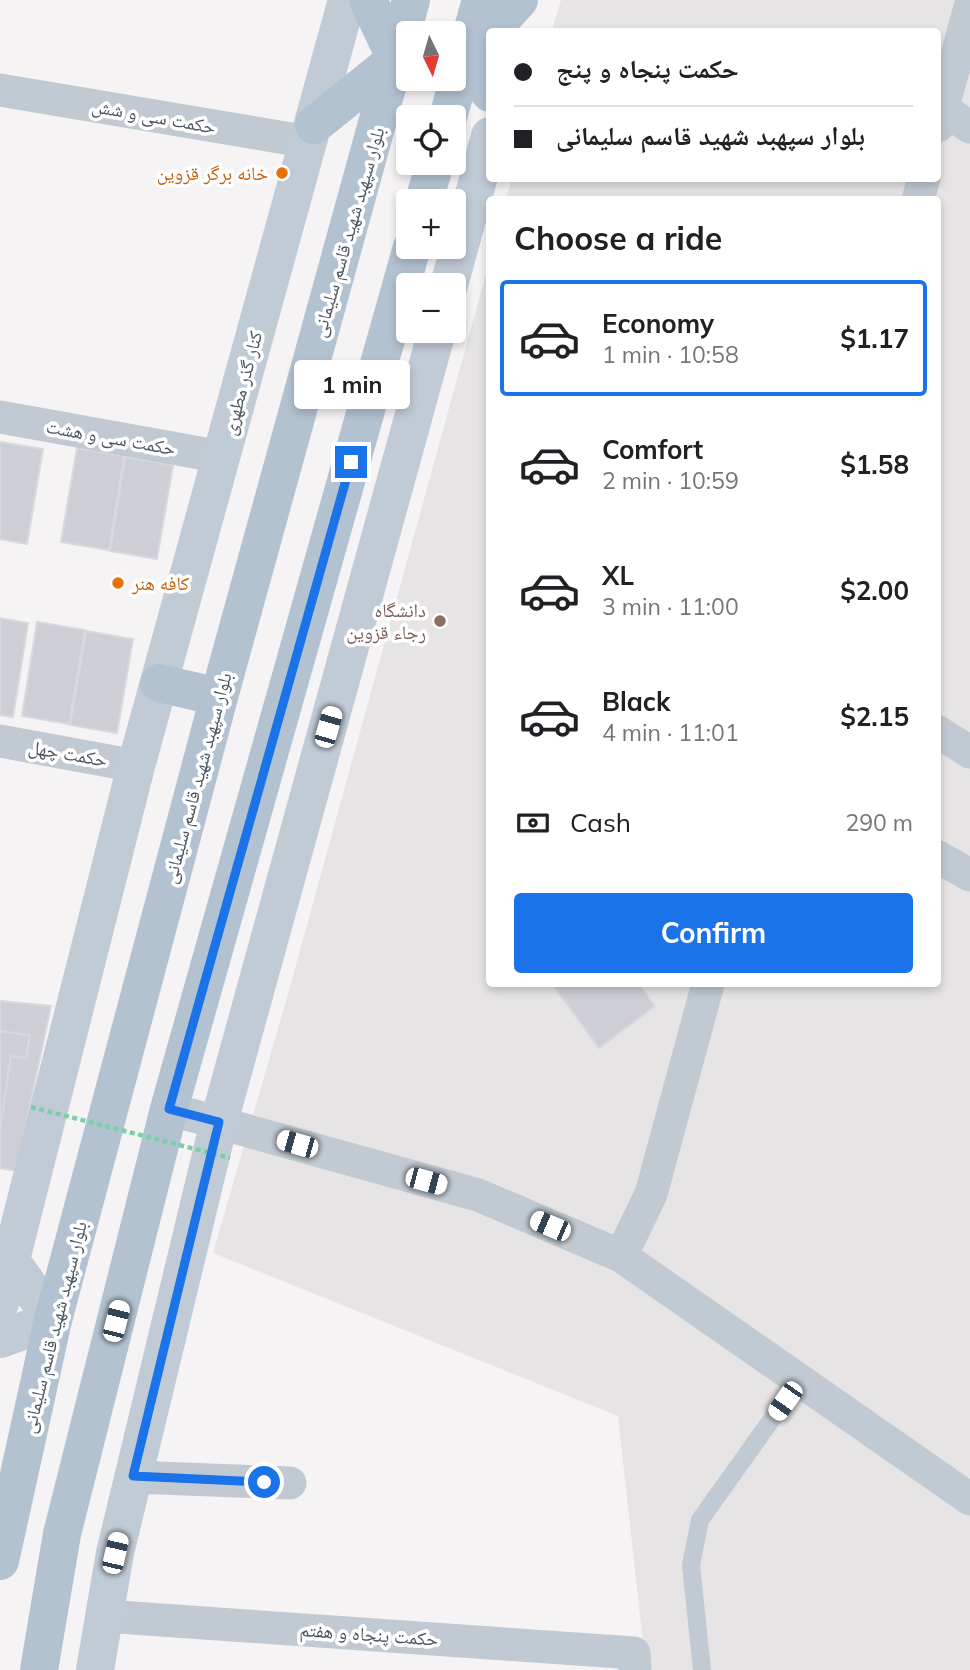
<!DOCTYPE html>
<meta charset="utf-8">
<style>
:root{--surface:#fff;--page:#f6f6f6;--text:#202124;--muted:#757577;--line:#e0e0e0;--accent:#1a73e8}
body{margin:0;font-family:Mulish,"Noto Naskh Arabic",sans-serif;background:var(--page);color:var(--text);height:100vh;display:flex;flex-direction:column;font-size:26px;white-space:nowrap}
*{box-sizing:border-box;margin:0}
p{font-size:23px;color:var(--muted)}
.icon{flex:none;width:38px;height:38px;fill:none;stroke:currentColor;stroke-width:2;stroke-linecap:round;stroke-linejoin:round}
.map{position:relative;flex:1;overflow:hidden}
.details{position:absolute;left:486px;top:196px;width:455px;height:791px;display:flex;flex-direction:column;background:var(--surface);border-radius:7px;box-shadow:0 4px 10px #0003}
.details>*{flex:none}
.hud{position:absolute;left:486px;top:28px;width:455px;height:154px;border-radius:7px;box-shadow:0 4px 10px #0003;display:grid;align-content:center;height:154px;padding:0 28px;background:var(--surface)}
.needle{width:46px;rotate:175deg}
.tools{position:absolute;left:396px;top:21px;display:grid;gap:14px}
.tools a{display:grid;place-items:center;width:70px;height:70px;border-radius:7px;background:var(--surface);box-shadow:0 4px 10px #0003;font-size:35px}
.end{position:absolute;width:32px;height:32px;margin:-16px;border:9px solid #1a73e8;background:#fff;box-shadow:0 0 0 4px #fff}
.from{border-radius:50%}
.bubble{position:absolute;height:49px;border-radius:7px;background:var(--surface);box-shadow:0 4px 10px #0003;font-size:23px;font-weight:700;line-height:49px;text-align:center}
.car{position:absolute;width:21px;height:42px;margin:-21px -10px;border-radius:9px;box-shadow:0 0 5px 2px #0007;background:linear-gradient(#fff 24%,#345 0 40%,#fff 0 76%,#345 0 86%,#fff 0)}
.hud b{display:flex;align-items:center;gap:24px;height:66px;font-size:26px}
.hud b+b{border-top:2px solid var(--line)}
.hud i{width:18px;height:18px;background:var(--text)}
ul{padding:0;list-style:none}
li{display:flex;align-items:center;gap:21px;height:116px;margin:0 14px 10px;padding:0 14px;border:4px solid transparent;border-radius:7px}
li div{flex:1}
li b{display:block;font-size:26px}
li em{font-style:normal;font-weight:700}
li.selected{border-color:var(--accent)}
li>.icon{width:63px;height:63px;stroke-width:1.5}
h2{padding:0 28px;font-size:32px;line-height:84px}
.pay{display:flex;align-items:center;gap:18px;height:77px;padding:0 28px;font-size:26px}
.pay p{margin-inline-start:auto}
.button{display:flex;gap:14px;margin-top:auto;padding:14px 28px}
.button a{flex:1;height:80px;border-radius:7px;background:var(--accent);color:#fff;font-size:28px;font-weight:700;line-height:80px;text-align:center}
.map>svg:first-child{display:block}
</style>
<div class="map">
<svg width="970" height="1670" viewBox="0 0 970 1670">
<rect width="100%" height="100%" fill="#f5f3f3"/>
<path fill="#e6e4e5" d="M561,0H970V1670H646L618,1416L213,1253L288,994L490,259V984H938V200L506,199L512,178H938V32L552,31Z"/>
<path fill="#cdcfd5" stroke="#d7d9de" stroke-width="2" d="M0,442L43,449L27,544L0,539Z
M77,448L124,456L109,550L61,542Z
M125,457L173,465L157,559L110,551Z
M0,618L28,623L13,717L0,715Z
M37,622L85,630L69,724L22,716Z
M86,631L133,639L117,733L70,725Z
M552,984H639L655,1006L599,1048Z
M0,1001L51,1006L16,1171L0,1168Z
M0,1031L30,1035L26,1058L11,1056L0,1129Z"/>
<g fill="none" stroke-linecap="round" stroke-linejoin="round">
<path stroke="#c1cad2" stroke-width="18" d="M702,1670L691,1565L700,1520L799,1381"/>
<path stroke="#c1cad2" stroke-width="33" d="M0,90L309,142
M943,109L970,127
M938,126L970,7
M918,200L924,178
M0,417L222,457
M938,732L970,752
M0,741L136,766
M938,857L970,875
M169,1109L478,1195L621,1256L970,1499
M621,1256L651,1194L708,984
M133,1477L290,1483
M104,1616L634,1653L635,1670"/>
<path stroke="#c1cbd6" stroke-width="38" d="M449,285L490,136
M0,1303L136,766L347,0
M0,1339L53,1320L11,1261
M95,1670L115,1553L219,1122L437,331"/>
<path stroke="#b3c2d1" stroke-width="38" d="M490,32L519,0
M477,46L464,61L490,93
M448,117L481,0
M314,125L396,59L368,0
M424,201L435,163
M159,683L219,697
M0,1561L53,1320L219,697L411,0
M39,1670L62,1534L169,1109L412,247"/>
<path stroke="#7ad0a6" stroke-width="4.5" stroke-dasharray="5 3.5" stroke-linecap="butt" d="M31,1107L230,1158"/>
</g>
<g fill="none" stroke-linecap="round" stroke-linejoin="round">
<path stroke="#1a73e8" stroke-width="9" d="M264,1482L133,1476L219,1122L169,1109L351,462"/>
</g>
<g fill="#e8710a" stroke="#fff" stroke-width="2.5">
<circle cx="282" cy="173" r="7"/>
<circle cx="118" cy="583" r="7"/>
</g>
<circle fill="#8d6e63" stroke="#fff" stroke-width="2.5" cx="440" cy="621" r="7"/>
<g text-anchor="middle" stroke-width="7" stroke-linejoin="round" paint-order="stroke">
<g font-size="19" fill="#4a5661" stroke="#fff">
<text transform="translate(154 116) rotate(10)" y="7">حکمت سی و شش</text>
<text transform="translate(348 232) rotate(-74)" y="7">بلوار سپهبد شهید قاسم سلیمانی</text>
<text transform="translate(242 383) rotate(-75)" y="7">کنار گذر مطهری</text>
<text transform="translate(111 437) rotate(10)" y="7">حکمت سی و هشت</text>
<text transform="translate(68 753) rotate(10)" y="7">حکمت چهل</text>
<text transform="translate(197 778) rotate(-75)" y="7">بلوار سپهبد شهید قاسم سلیمانی</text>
<text transform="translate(54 1327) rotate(-76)" y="7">بلوار سپهبد شهید قاسم سلیمانی</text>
<text transform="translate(369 1634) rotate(4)" y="7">حکمت پنجاه و هفتم</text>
</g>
<g font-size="19" fill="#c56008" stroke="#fff" text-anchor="end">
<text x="268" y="180">خانه برگر قزوین</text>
<text x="132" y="590" text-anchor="start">کافه هنر</text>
</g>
<g font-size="19" fill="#785e54" stroke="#fff" text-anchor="end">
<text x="426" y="617">دانشگاه<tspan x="426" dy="22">رجاء قزوین</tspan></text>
</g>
</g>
</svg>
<div class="tools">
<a><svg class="needle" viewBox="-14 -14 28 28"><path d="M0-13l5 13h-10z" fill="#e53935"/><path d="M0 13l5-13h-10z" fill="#757577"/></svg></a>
<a><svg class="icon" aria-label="locate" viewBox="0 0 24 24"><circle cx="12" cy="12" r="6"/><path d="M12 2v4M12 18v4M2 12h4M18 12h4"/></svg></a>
<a>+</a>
<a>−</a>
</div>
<i class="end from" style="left:264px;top:1482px"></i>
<i class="end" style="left:351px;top:462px"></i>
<div class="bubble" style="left:294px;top:360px;width:116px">1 min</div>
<i class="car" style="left:328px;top:727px;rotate:16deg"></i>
<i class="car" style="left:297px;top:1144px;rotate:286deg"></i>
<i class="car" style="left:426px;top:1181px;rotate:105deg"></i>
<i class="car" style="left:550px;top:1226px;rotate:293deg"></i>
<i class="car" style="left:116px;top:1321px;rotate:14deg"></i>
<i class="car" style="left:785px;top:1401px;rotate:215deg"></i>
<i class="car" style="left:115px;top:1553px;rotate:13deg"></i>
<div class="hud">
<b><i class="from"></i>حکمت پنجاه و پنج</b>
<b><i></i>بلوار سپهبد شهید قاسم سلیمانی</b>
</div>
<section class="details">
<h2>Choose a ride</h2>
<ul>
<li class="selected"><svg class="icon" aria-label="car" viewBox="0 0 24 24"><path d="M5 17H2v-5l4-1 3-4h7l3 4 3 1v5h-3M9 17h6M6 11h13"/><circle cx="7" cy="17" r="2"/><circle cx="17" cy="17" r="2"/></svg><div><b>Economy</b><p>1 min · 10:58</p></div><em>$1.17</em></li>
<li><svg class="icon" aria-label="car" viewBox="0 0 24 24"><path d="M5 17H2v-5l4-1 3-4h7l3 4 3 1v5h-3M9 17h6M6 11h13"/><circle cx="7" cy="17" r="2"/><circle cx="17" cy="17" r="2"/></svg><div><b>Comfort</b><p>2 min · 10:59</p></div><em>$1.58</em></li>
<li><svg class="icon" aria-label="car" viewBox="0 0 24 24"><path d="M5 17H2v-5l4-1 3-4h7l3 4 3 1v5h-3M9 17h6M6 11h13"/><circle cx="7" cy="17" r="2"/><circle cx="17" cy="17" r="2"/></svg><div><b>XL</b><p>3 min · 11:00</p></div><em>$2.00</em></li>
<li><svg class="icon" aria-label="car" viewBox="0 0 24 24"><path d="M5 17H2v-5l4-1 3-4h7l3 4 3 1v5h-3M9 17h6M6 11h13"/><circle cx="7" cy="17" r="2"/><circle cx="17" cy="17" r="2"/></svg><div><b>Black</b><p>4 min · 11:01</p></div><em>$2.15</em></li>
</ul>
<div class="pay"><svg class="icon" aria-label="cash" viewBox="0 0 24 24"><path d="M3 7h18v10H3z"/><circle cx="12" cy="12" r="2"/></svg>Cash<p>290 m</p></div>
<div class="button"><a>Confirm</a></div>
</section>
</div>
